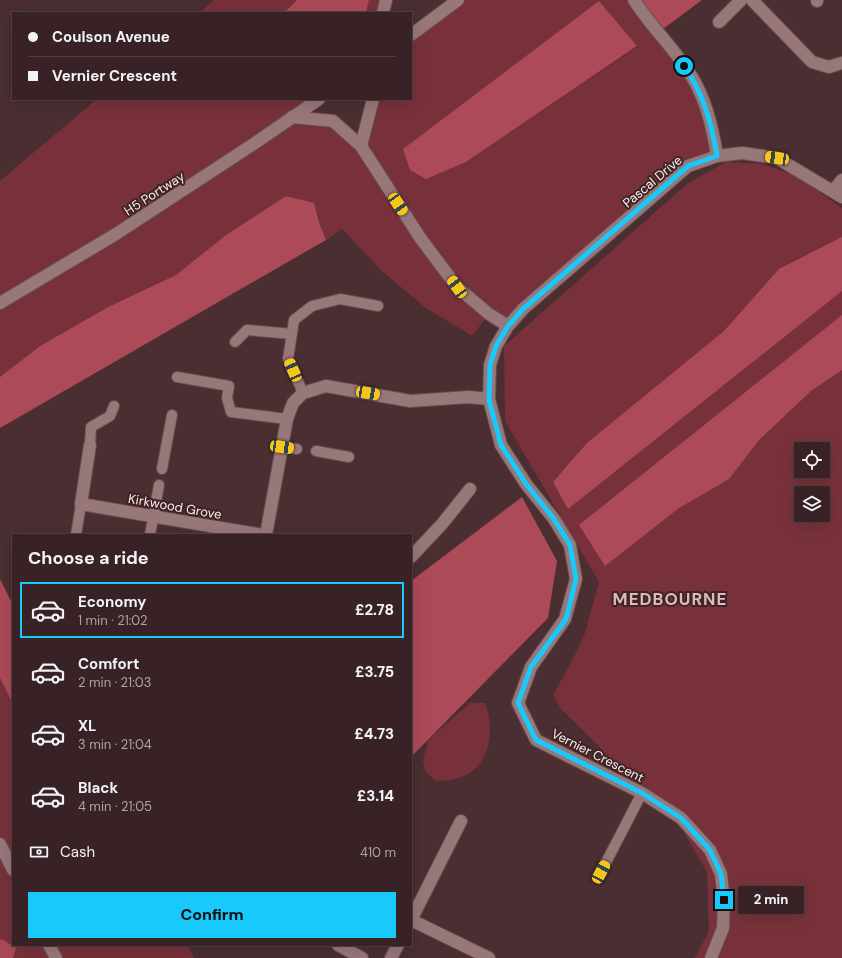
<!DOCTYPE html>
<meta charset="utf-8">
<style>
:root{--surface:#382225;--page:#3f2a2d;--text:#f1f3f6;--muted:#aba4a7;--line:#523f42;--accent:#18cafc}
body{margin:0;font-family:"DM Sans",sans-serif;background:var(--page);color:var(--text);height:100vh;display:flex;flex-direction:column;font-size:15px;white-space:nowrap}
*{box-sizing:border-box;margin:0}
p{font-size:13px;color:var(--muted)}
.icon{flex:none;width:22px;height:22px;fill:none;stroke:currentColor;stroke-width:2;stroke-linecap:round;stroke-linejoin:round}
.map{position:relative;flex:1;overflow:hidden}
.drawer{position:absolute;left:12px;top:534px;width:400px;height:412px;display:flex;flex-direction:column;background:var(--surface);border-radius:0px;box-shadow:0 4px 16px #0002,0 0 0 1px var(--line)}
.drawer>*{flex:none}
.hud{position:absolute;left:12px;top:12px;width:400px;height:88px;border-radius:0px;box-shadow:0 4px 16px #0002,0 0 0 1px var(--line);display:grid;align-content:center;height:88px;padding:0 16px;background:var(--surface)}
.controls{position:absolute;left:794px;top:442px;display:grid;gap:8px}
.controls a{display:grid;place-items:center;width:36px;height:36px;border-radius:0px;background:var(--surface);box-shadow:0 4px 16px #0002,0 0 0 1px var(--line);font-size:20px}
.end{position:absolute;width:18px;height:18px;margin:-9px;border:5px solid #18cafc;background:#111;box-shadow:0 0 0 2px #111}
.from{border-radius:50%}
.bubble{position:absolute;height:28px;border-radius:0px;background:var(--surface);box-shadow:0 4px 16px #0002,0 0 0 1px var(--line);font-size:13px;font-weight:800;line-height:28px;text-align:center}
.car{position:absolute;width:12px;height:24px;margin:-12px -6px;border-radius:5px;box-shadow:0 0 3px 1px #0007;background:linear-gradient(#f5c518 24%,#345 0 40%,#f5c518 0 76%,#345 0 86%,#f5c518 0)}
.hud b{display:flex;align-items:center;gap:14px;height:38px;font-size:15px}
.hud b+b{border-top:1px solid var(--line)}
.hud i{width:10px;height:10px;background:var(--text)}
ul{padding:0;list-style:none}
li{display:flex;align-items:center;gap:12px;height:56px;margin:0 8px 6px;padding:0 8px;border:2px solid transparent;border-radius:0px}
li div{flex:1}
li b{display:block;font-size:15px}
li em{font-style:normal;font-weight:800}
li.on{border-color:var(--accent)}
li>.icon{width:36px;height:36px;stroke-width:1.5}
h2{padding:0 16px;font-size:18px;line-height:48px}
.pay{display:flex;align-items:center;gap:10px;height:44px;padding:0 16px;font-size:15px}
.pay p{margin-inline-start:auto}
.action{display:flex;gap:8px;margin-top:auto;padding:8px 16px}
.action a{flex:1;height:46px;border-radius:0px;background:var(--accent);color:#111;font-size:16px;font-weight:800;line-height:46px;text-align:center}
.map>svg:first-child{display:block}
</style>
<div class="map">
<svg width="842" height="958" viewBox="0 0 842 958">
<rect width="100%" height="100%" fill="#4a2e31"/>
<path fill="#78313a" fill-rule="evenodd" d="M214,0H297L284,13H199Z
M369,0H386L383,13H366Z
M458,0H634L692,77L717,156L701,161L508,326L489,314L472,336L426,308L382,271L342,229L326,240L319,222L313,203L286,196L226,235L176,275L108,307L40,346L0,377V181L97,99H319L292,117L333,121L361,146L373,99H411V38ZM599,1L637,47L466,162Z
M726,162L763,164L797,176L842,208V958H695L709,931L707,872L682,829L561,709L553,695L574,657L585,633L599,582L505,421L504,346L687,184ZM801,449H823V471H801ZM801,493H823V515H801Z
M0,678L13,704V945H187L194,958H13L16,948L0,940Z
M470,703H485C496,732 490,771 455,779C449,781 442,780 436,781L425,771L423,761L428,740Z"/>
<path fill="#ac4a57" d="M297,0H369L366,13H284Z
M634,0H702L659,32Z
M599,1L637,46L466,162L426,179L410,170L403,149Z
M286,196L314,203L319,222L326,240L0,428V377L40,346L108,307L176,275L226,235Z
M842,237V291L568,509L553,482L587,443L724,331L779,269Z
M842,315V370L811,391L759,440L729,479L679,508L605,566L579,525Z
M522,497L557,561L548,618L411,757V581Z
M0,579L13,605V704L0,678Z
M2,939L16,948L13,958H0V940Z"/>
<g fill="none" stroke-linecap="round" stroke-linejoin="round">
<defs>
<path id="lane" d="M235,342L247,330L292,334
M177,377L229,386L227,398L231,412L287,419
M303,393L288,359L294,320L312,306L340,299L378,306
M90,445L91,427L110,416L114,406
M282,447L297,449
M316,451L349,457
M162,469L172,415
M76,535L81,504
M150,535L159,485
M601,872L642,793"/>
<path id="street" d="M634,0C651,27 675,49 692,77C706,100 713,129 717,156
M752,0L812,62L829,67L842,63
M817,1V0
M719,22L741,0
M292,117L333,121L361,146L421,239L457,287L489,314L508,326
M833,191L842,180
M90,445L81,504L263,535
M266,535L287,419L293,403L303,393L326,386L410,401L469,397L489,399
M411,557L442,524L470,489
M461,821L411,920L489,958
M338,945L362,958
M391,958L398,945
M711,958L723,928L724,900L721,874L710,850L681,818L642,793L536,740L518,703L531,667L565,619L576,579L570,545L554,519L526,484L501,445L489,399L490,365L496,346L508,326L523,309L688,166L717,156L742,153L777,158L842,197"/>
<path id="secondary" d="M383,13L386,0
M411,35L458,0
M361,146L373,99
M0,303L116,234L255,143L319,99
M0,844L13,870
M49,945L56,958"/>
</defs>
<use href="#lane" stroke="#654d50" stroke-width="12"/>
<use href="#street" stroke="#654d50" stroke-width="14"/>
<use href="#secondary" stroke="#654d50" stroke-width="14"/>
<use href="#lane" stroke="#987779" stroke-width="10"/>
<use href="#street" stroke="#987779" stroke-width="12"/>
<use href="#secondary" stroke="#987779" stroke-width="12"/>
</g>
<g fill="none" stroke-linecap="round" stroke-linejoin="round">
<path stroke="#18cafc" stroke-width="5" d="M684,66C703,92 712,124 717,156L688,166L523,309L508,326L496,346L490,365L489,400L501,445L526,484L554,519L570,545L576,579L566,619L531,667L518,703L536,740L642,793L681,818L710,850L721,874L724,900"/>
</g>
<g text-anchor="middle" stroke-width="4" stroke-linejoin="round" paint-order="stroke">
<g font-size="13" fill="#feebec" stroke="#3f2427">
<text transform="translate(652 181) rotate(-40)" y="5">Pascal Drive</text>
<text transform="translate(154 193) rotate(-33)" y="5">H5 Portway</text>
<text transform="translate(175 506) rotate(10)" y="5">Kirkwood Grove</text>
<text transform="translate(598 755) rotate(27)" y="5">Vernier Crescent</text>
</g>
<g font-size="17" font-weight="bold" letter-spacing="1" fill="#ddb9bb" stroke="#3f2427">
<text x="670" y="605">MEDBOURNE</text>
</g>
</g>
</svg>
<div class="controls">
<a><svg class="icon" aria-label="locate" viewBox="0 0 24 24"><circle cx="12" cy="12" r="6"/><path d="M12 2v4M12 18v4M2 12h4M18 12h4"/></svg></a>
<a><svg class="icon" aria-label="layers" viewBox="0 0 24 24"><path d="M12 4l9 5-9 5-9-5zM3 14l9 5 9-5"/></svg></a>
</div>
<i class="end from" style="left:684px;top:66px"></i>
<i class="end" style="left:724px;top:900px"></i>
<div class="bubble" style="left:738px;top:886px;width:66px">2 min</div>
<i class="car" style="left:777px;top:158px;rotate:278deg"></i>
<i class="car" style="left:398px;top:204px;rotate:146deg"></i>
<i class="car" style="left:457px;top:287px;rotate:324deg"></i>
<i class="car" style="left:293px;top:370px;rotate:336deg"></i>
<i class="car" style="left:368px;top:393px;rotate:100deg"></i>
<i class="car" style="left:282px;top:447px;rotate:98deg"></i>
<i class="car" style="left:601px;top:872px;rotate:28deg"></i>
<div class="hud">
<b><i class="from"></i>Coulson Avenue</b>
<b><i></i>Vernier Crescent</b>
</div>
<section class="drawer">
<h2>Choose a ride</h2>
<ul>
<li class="on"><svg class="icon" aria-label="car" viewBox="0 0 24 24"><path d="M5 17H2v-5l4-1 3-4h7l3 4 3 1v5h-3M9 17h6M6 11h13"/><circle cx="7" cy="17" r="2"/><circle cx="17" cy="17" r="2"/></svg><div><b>Economy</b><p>1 min · 21:02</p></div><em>£2.78</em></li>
<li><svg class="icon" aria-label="car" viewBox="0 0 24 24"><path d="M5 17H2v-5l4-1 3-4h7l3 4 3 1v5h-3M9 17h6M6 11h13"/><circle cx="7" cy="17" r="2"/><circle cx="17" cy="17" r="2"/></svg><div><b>Comfort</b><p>2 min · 21:03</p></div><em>£3.75</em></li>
<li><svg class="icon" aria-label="car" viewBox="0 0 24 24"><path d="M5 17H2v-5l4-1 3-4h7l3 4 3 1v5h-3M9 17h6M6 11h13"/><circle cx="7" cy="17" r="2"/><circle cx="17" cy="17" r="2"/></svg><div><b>XL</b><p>3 min · 21:04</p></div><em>£4.73</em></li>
<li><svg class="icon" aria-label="car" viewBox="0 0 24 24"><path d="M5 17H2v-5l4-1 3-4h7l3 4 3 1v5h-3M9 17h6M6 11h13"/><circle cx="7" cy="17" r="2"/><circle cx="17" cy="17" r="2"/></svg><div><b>Black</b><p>4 min · 21:05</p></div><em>£3.14</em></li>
</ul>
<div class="pay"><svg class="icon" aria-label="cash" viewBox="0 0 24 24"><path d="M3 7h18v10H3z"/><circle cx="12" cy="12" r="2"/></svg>Cash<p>410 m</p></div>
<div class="action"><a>Confirm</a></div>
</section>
</div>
